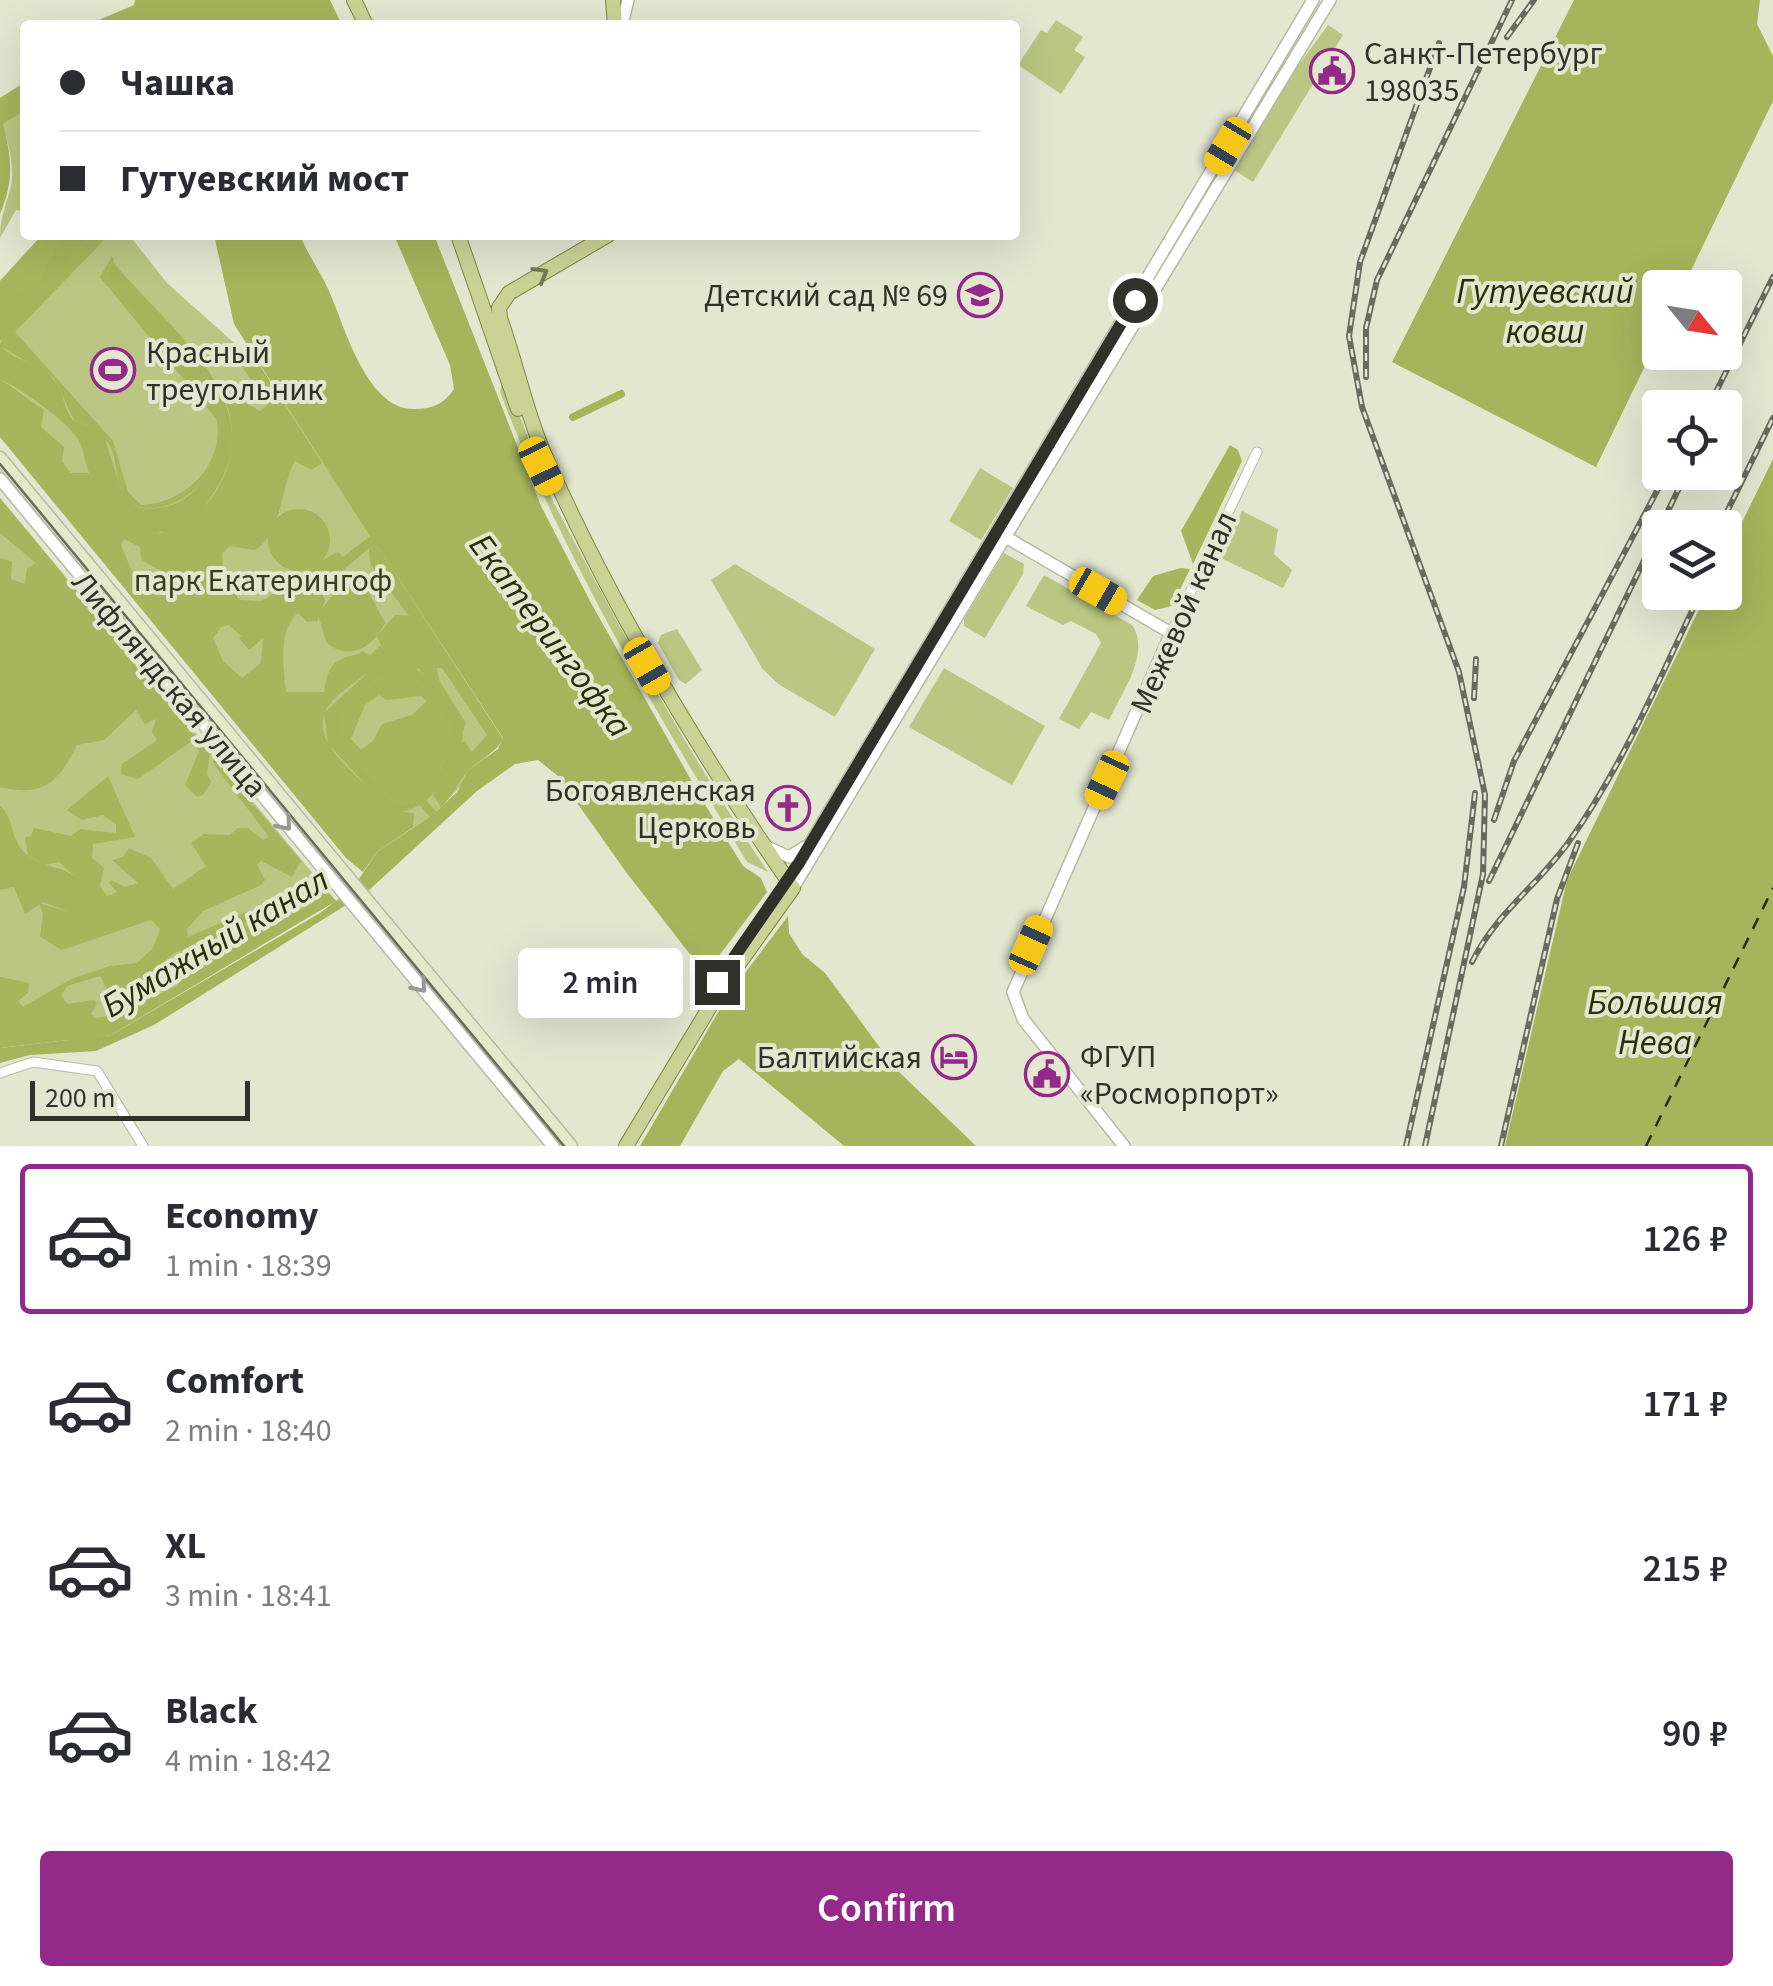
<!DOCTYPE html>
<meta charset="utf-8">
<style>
:root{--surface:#fff;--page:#f7f7f7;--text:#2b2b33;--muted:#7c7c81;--line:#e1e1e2;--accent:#95298a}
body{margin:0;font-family:"Source Sans 3",sans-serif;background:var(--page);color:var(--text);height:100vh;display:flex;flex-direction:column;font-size:38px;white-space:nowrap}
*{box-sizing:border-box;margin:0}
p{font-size:32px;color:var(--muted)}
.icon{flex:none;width:55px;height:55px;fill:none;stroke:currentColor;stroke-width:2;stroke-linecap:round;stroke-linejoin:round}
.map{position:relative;height:1146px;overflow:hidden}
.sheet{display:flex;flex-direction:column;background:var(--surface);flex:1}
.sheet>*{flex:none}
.guide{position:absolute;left:20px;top:20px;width:1000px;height:220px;border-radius:10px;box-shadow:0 10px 40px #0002;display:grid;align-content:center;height:220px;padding:0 40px;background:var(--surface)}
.needle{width:65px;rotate:120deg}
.fabs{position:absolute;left:1642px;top:270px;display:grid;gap:20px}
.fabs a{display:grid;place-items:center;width:100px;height:100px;border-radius:10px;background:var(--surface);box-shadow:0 10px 40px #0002;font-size:50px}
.scale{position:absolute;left:30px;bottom:25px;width:220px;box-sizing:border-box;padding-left:10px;border:5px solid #303229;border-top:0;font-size:28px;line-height:35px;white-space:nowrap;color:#303229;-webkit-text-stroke:8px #e3e7d0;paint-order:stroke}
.end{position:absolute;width:45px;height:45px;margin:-22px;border:12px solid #303229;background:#fff;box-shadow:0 0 0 5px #fff}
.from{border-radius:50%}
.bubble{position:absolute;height:70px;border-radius:10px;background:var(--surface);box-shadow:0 10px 40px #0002;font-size:32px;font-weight:600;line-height:70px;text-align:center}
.car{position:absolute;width:30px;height:60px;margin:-30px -15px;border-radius:12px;box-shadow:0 0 8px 2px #0007;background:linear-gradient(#f5c518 24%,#345 0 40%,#f5c518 0 76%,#345 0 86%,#f5c518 0)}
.guide b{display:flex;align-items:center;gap:35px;height:95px;font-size:38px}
.guide b+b{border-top:2px solid var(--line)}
.guide i{width:25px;height:25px;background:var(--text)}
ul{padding:18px 0 0;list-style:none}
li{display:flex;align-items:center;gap:30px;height:150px;margin:0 20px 15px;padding:0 20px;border:5px solid transparent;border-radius:10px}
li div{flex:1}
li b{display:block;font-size:38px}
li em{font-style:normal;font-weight:600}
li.active{border-color:var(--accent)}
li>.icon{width:90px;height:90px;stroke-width:1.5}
.primary-button{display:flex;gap:20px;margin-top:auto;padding:20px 40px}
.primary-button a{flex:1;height:115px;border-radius:10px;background:var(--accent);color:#fff;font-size:40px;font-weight:600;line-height:115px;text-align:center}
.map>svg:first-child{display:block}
</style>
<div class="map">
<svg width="1773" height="1146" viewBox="0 0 1773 1146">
<rect width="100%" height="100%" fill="#e3e7d0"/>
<path fill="#bac682" d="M1056,20L1083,37L1074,50L1085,57L1061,94L1018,65L1041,30L1047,33Z
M1328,25L1343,35L1253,182L1234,170L1295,70Z
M25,111V212L16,210L0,238C0,219 5,208 10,190C16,168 8,145 3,124Z
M42,235H129L167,283L242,350L248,347L503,739L437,812L355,866L0,437V281Z
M502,382C517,397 539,474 553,501C619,628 688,753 768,872L747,862C656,711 563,558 500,392Z
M980,468L1013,488L981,540L949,521Z
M0,498L336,901L100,1039L23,1042L0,1048Z
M1242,511L1278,529L1274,554L1292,570L1283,588L1219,557Z
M1004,553L1024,564L1023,574L985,638L964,626V619Z
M735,564L875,649L835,717L778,684L762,668L711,580Z
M1044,575L1132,625C1151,653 1122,692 1109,720L1091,712L1079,729L1059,719L1101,643L1096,634L1071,621L1063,625L1026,606Z
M677,629L702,670L686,684L679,680L658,643L661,635Z
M944,668L1045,726L1012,785L909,727Z"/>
<path fill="#a7b55c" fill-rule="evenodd" d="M25,82V111L3,124C12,158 14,181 0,214V98Z
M42,235H60L39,279L0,303V281Z
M96,235H104L103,241L15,332L113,441L128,492L141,505C185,503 224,466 217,420L100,277L112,256L114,260L107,273L110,283L224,422C223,453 216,475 189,494C168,509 136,518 122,491C115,477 117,459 110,446C100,431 88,426 74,420L54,378L0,346L3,335L39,302L75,249Z
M248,347L322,463L312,470L295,461C281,483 282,537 254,550L230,546L222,553L223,568L239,600L262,601L331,555L338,552L344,558L256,628L241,636L229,625L221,627L213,638L223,661L242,678L261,663L263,635L317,591L322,592L325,601L317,621L307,622L298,613C278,629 283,667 286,692H324C328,668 332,660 354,655C370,652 354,648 370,655L381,645L377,636L395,615L409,616L370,564L369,549L378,547L503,739C496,753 484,756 472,767C460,777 454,795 441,807L433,795L461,743L465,741L472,752L487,735L442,668H437L439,680L466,723L462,734L419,669L373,668C359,681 334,694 326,710C307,747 377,792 401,812L414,813L413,827L377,852L363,872L346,858L0,437V379L44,410L41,427L64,447L62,461L71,473H89C103,505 130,519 160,533C222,514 249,447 221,390L239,388L245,403L260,411L268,405L239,362V354ZM124,539L140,547L141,559C157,572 178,573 193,587L192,593C169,596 155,579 134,576L121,545Z
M1230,445L1238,450L1242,461L1193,564L1181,531Z
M0,498L210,753L207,774L211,782L203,795L197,797L185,785L199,751L192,741L138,779L121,774L122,764L157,740L152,732L156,719L145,724L136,710L104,740L77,745C57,784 43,797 0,787V558L12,561L11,579L25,584L27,568L36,563L0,533Z
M1181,568L1190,569L1172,606L1155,610L1137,600L1153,576Z
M399,669C422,677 450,717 454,741C446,758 420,821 392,801C384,795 378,783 371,776C358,761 346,750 339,730C341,706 375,674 399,669ZM379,695L386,700L421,696L427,701L412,715L382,724L373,741L361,750L351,739L365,705Z
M213,757L301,861L292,877L261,861L257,865L265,880L261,885L203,911L187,929L188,937L275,900L273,907L244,923L252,932L313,903L319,894L317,880L336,901L111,1035L0,1048V977L29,983L28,993L18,1001L23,1007L71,979L110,966L137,963L153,948L160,929L151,920L62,950L40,937L43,914L39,903L69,912L85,901L81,882L59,862L45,865L28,856L25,837L31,836L34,828L71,836L80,829L116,833V824L103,815L82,820L67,810L108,776L135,837L93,844L92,858L104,868L100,886L107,896L117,892L109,883L111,880L125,887L138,883L112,860L123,857L129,848L151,858L173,889L206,866L191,843L204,834L230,835L238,828H248L263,840L269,837L213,763ZM207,938L214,939L221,953L218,958L185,967L177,986L157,995L151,974L173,954ZM100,976L106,988L104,1000L115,1006L110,1016L95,1018L91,1014L97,1003L93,1000L68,1004L61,996L67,986Z"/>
<path fill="#a6b45b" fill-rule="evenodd" d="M135,0H330L342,25H87L134,5Z
M1574,0H1760L1757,24L1773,56V101L1683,287L1660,288V335L1596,467L1392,362Z
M60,235H96L75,249L56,287L0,341V303L39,279Z
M214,235H300C308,255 320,271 329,291C345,327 367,411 415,409C432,409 444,404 454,389L450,365L394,235H434L541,506L591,603L704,803L743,866L761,878L767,892L788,916L789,933L802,954L825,973L895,1068L976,1146H844L739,1059L723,1071L680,1146H640L727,997L709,969L689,953L626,872L558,776L538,760L515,764L477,791L367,892L154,1025L96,1051L30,1055L0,1063V1048L111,1035L320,913L353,888L377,852L434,814L457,792L468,771L498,749L503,738L378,547L368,549L249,650L239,638L370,536L234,324Z
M113,262C176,338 289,412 198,513C185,528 161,538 143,528C122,517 98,498 90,475C85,464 84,449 78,439C67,421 20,388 0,379V343C5,357 33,362 46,372C65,386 60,403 73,420L103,433L121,490L137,507C190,518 223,467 223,421L110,283L107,273Z
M1773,459V1146H1505L1567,880L1707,593L1725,592V557Z
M268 540a31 31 0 1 1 62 0a31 31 0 1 1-62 0Z
M354,580L368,591L385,623C373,648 348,662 326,642L318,614L338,588Z
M400,656C416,662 463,718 463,736C462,744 457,752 454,759C439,787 428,811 392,813L328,744L324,713L373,668ZM399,669C422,677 450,717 454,741C446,758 420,821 392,801C384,795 378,783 371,776C358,761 346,750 339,730C341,706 375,674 399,669Z
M0,806C14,817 10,839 25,853C41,869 67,865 81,882L85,901L80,911L69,912L43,902L25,914L14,887L0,890Z"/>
<path fill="#e3e7d0" d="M767,892L788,916L727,997L709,969Z"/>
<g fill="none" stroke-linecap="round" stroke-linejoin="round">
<path stroke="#a6b45b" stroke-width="8" d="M573,417L621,394
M424,797L421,800L436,818"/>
<path stroke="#292e07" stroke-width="2.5" stroke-dasharray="12 10" stroke-linecap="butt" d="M1646,1146L1773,888"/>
<defs>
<path id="minor" d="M1171,633L1257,452
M0,1073L33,1062L97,1071L143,1146"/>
<path id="tertiary" d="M622,25L628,0
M0,479L553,1146
M997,532L1171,633L1013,992L1023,1019L1124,1146
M765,846L789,857L805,847
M793,888L1330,0
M783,889L1313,0"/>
<path id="secondary" d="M0,458L571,1146"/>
<path id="primary" d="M354,0L366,25
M613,0L615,25
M458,235L518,409
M608,235L509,293L499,308L500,318C517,366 527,416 548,463C614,611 701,755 793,888L720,990L626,1146"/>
</defs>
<use href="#minor" stroke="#b5baa3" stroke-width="11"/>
<use href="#tertiary" stroke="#b5baa3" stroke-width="14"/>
<use href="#secondary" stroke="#b5baa3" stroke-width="15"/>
<use href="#primary" stroke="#7d8841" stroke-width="16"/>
<use href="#minor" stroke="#fff" stroke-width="9"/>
<use href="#tertiary" stroke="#fff" stroke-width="11"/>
<use href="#secondary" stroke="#e4e9ca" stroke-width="12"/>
<use href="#primary" stroke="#cad395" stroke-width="14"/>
<path stroke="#696b5e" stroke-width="2.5" d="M0,464L564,1146"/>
<defs>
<path id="rail" d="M1507,37L1534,0
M1366,377V328L1377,280L1512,0
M1708,408L1773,277
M1719,528L1773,418
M1474,698L1476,659
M1494,820L1514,761L1667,472
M1489,881L1681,484
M1472,962C1496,913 1537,886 1568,843C1623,766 1660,677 1701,592
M1406,1146L1464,887L1475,793
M1425,1146L1483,874L1485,795L1459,672L1362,407L1349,336L1360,262L1439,43
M1501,1146L1557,899L1578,843"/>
</defs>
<use href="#rail" stroke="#696b5e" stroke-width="6"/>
<use href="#rail" stroke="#e3e7d0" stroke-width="2.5" stroke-dasharray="8" stroke-linecap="butt"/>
</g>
<defs><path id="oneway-chevron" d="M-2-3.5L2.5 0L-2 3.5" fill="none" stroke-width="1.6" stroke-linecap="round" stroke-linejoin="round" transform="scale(2.5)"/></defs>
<use stroke="#757a5a" href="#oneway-chevron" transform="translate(541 274) rotate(-30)"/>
<g stroke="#989894">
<use href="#oneway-chevron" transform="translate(285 824) rotate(50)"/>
<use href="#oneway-chevron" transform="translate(420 986) rotate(50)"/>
</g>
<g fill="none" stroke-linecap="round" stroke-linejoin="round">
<path stroke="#303229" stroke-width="12" d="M717,982L799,863L1135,300"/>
</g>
<defs>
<symbol id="civic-ring" viewBox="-11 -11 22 22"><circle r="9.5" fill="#e3e7d0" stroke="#95298a" stroke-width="1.5"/><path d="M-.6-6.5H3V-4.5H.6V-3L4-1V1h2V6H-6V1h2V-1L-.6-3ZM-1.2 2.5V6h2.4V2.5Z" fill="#95298a"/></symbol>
<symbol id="school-ring" viewBox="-11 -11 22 22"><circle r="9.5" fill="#e3e7d0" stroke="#95298a" stroke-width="1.5"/><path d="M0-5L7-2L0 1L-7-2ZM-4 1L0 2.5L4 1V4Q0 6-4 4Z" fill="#95298a"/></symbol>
<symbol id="stadium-ring" viewBox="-11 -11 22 22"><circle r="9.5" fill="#e3e7d0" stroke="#95298a" stroke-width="1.5"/><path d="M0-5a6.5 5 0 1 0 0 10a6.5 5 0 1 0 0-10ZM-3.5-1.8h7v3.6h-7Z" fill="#95298a"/></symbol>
<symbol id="church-ring" viewBox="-11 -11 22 22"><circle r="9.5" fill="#e3e7d0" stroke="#95298a" stroke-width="1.5"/><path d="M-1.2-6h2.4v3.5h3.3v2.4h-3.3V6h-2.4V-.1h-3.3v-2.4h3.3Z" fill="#95298a"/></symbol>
<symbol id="hotel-ring" viewBox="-11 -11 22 22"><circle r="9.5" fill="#e3e7d0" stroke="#95298a" stroke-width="1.5"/><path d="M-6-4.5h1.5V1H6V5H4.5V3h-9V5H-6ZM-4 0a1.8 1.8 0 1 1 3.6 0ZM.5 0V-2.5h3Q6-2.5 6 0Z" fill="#95298a"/></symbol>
</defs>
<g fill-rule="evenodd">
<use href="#civic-ring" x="1307" y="46" width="50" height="50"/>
<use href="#school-ring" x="955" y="270" width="50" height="50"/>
<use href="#stadium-ring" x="88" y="345" width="50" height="50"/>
<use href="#church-ring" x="763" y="783" width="50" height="50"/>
<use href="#hotel-ring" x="929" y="1032" width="50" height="50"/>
<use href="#civic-ring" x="1022" y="1049" width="50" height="50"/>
</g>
<g text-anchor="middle" stroke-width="8" stroke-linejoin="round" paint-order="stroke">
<g font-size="32" fill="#303229" stroke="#e3e7d0" text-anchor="start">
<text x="1364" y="64">Санкт-Петербург<tspan x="1364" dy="37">198035</tspan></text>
<text x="948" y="306" text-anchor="end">Детский сад № 69</text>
<text x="146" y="363">Красный<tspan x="146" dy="37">треугольник</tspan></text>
<text x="756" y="801" text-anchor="end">Богоявленская<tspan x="756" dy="37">Церковь</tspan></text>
<text x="1080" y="1067">ФГУП<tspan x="1080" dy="37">«Росморпорт»</tspan></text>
<text x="922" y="1068" text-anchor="end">Балтийская</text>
</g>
<g font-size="32" fill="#393f19" stroke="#e3e7d0">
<text x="263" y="591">парк Екатерингоф</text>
</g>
<g font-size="32" fill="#303229" stroke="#e3e7d0">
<text transform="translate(1183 612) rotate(-66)" y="11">Межевой канал</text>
<text transform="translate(170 684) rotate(50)" y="11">Лифляндская улица</text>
</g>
<g font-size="35" font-style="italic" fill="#292e07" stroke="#e3e7d0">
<text x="1545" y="303">Гутуевский<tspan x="1545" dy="40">ковш</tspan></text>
<text transform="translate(551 635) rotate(53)" y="12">Екатерингофка</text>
<text transform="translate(215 942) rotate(-31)" y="12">Бумажный канал</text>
<text x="1655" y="1014">Большая<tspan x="1655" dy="40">Нева</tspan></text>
</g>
</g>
</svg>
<div class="fabs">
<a><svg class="needle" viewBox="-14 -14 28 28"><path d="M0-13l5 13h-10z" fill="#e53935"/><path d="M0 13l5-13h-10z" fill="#7c7c81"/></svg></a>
<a><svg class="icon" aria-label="locate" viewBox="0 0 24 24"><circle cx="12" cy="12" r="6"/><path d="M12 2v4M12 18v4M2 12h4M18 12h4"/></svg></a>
<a><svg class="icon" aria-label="layers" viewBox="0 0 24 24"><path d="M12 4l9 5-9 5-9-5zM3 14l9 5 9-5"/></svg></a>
</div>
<div class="scale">200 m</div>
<i class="end from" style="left:1135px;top:300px"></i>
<i class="end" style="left:717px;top:982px"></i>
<div class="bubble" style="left:518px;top:948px;width:165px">2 min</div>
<i class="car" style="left:1228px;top:146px;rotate:211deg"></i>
<i class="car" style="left:541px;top:466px;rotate:154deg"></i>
<i class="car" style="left:1098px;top:591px;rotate:120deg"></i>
<i class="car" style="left:647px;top:666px;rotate:150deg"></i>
<i class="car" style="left:1107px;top:780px;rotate:205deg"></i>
<i class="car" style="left:1031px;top:945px;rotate:24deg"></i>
<div class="guide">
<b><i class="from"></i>Чашка</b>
<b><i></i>Гутуевский мост</b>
</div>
</div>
<section class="sheet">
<ul>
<li class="active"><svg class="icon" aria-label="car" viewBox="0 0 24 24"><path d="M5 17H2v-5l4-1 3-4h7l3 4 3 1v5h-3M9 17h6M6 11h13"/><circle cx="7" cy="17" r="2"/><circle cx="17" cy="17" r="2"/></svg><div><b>Economy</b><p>1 min · 18:39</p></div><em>126 ₽</em></li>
<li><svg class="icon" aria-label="car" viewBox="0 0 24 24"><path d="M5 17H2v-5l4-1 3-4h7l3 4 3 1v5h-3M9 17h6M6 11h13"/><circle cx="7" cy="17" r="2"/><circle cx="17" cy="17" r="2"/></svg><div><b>Comfort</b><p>2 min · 18:40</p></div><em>171 ₽</em></li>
<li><svg class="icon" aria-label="car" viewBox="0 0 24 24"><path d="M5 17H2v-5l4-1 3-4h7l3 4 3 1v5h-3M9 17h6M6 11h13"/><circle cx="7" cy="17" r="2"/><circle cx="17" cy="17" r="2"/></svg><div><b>XL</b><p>3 min · 18:41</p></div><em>215 ₽</em></li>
<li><svg class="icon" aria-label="car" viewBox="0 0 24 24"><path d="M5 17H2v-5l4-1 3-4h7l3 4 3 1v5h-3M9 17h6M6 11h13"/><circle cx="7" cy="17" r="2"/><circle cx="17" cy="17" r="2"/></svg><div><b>Black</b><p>4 min · 18:42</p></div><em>90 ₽</em></li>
</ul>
<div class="primary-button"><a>Confirm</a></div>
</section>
